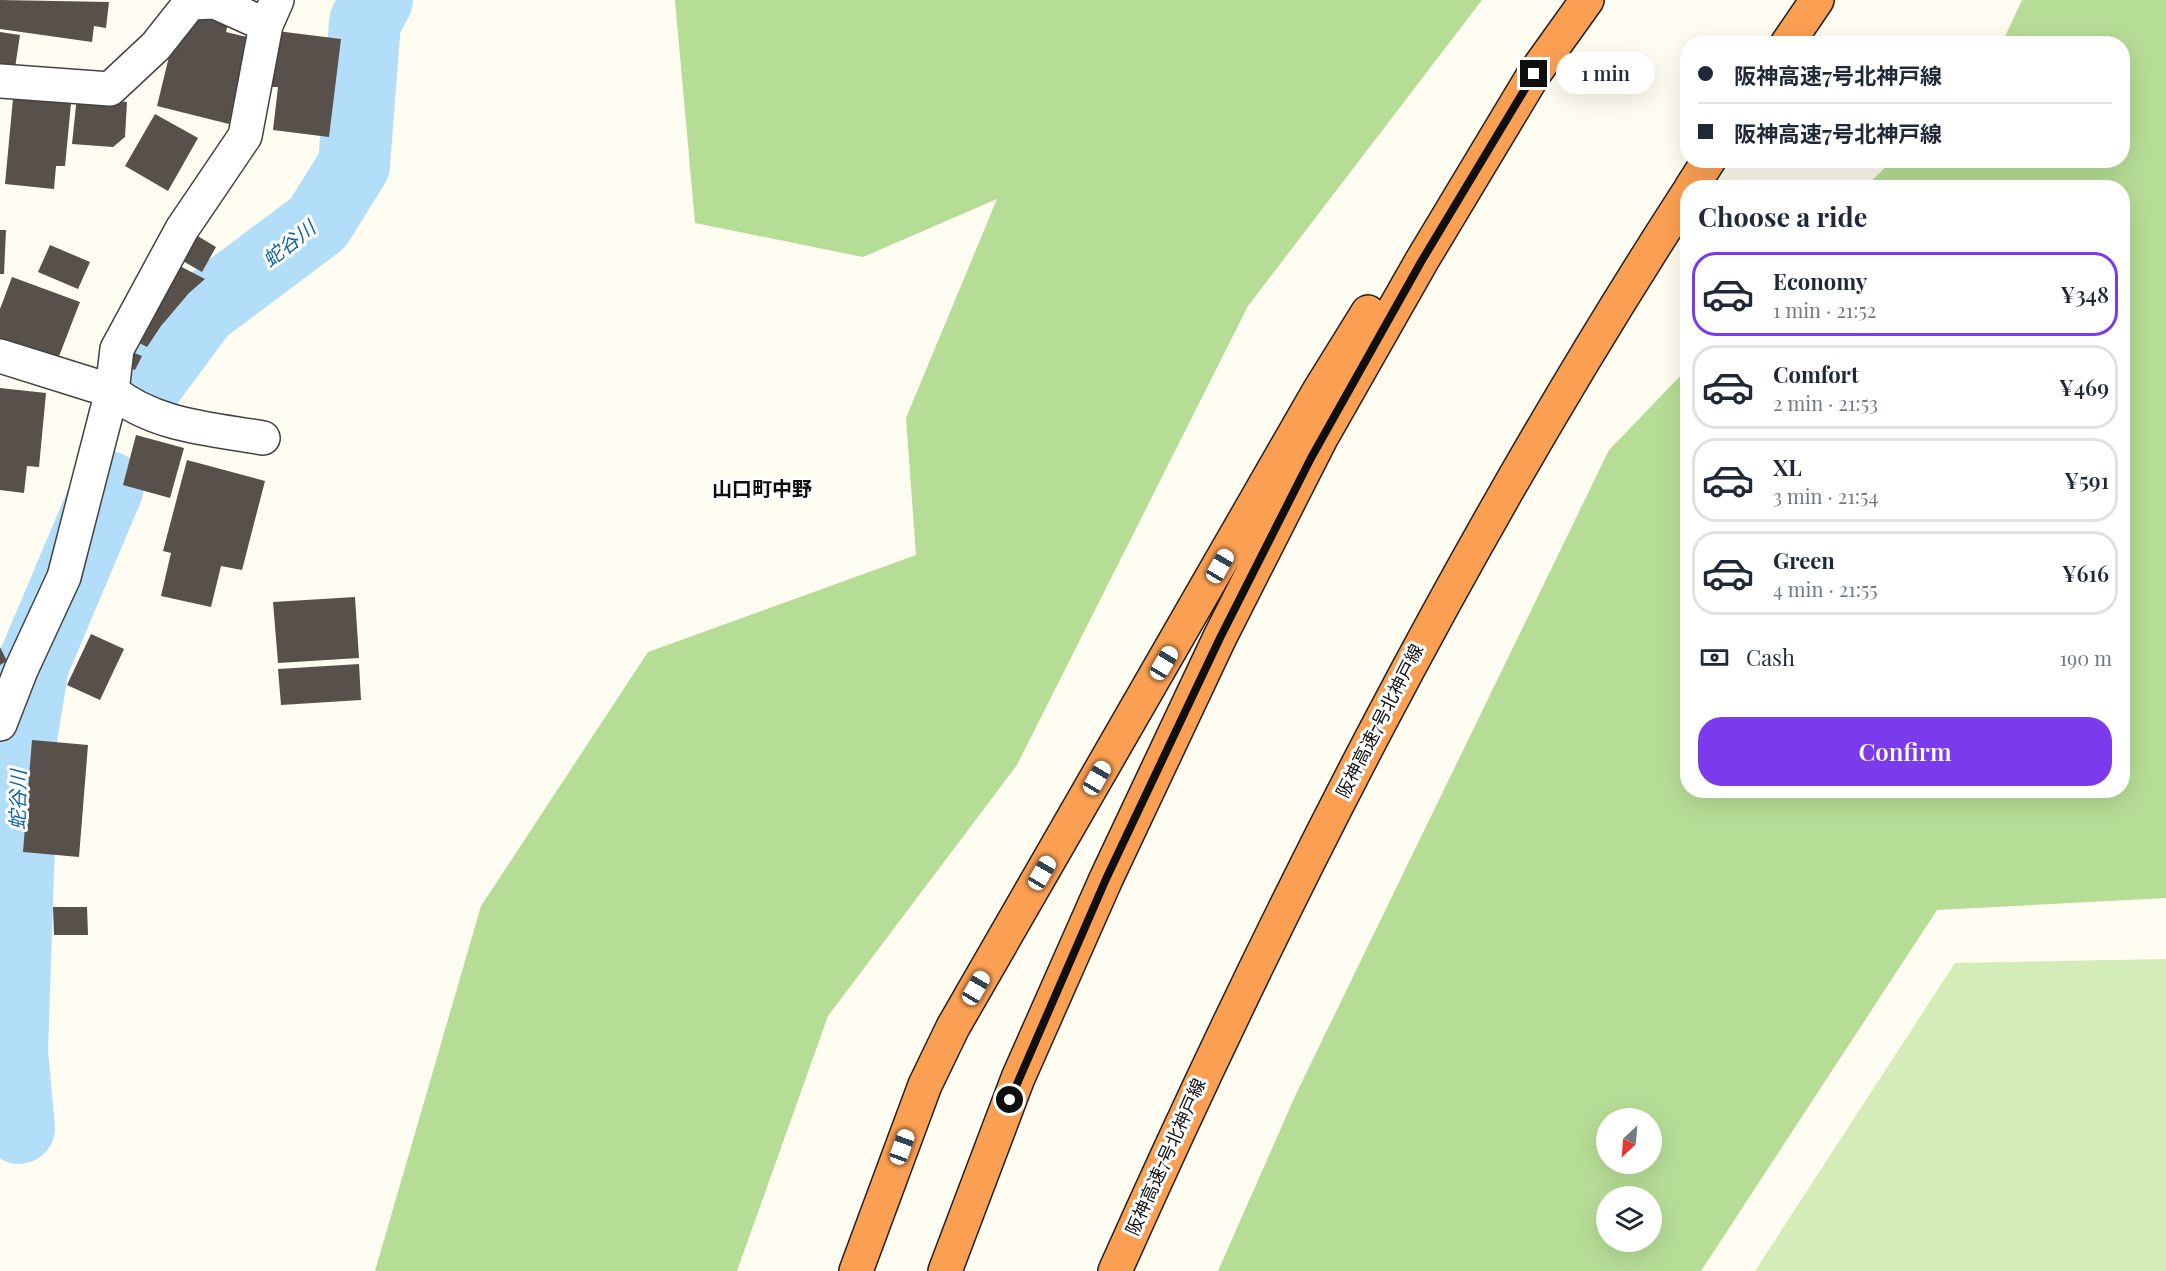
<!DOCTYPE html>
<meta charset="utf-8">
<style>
:root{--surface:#fff;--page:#f2f2f3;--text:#1f2937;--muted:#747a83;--line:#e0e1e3;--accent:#7c3aed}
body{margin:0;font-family:"Playfair Display","Noto Sans JP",serif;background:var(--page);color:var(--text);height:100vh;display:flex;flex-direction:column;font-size:22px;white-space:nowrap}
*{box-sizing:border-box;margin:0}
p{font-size:20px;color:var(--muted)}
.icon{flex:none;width:33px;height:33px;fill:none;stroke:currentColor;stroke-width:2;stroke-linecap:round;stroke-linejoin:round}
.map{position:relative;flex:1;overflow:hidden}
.side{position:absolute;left:1680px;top:180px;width:450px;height:618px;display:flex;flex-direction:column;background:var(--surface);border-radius:24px;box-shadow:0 6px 24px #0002}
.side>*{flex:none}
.hud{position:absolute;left:1680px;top:36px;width:450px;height:132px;border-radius:24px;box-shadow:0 6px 24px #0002;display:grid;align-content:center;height:132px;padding:0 18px;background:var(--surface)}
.needle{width:39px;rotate:206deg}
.controls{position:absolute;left:1596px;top:1108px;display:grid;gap:12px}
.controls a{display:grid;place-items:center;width:66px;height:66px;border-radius:50%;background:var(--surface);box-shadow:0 6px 24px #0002;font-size:30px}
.end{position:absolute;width:27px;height:27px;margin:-14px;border:8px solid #0f0f0f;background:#fff;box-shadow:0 0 0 3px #fff}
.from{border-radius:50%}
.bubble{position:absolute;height:42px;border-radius:21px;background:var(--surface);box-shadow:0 6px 24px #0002;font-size:20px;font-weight:600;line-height:42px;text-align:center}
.car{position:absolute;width:18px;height:36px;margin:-18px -9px;border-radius:8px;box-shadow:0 0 4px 2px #0007;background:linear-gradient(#fff 24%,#345 0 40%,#fff 0 76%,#345 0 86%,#fff 0)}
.hud b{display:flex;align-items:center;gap:21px;height:57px;font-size:22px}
.hud b+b{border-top:2px solid var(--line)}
.hud i{width:15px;height:15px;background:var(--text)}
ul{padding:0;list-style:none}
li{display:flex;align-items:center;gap:18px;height:84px;margin:0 12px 9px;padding:0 6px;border:3px solid var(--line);border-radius:24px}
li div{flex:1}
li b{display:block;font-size:22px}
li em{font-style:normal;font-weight:600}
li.selected{border-color:var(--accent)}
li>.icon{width:54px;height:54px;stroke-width:1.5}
h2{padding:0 18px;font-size:27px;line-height:72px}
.pay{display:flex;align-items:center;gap:15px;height:66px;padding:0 18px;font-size:22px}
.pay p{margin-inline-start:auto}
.action{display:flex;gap:12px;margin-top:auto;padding:12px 18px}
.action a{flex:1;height:69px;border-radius:24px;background:var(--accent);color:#fff;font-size:24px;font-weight:600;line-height:69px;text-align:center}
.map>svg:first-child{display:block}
</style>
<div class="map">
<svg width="2166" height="1271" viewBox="0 0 2166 1271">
<rect width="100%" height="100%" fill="#fffcf1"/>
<path fill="#d3ecb8" d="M2166,959V1271H1755L1955,963Z"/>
<path fill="#b6dd96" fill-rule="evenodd" d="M675,0H1482L1248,306L1017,765L828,1016L737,1271H375L481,906L648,652L916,555L906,418L997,199L863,257L695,223Z
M2022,0H2166V898L1937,910L1701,1271H1218L1296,1094L1609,450L1687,369L1688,790H2122V188L1865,187L1892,161L2122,160V44L2002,43ZM1606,1119H1652V1164H1606ZM1606,1197H1652V1242H1606Z"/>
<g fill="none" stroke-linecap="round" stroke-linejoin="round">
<path stroke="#b3def9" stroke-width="72" d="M147,384L202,310L318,223L354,165L365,22L377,0
M19,1128L12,1052L20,813L19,751L33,665L108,487"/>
</g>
<path fill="#58504a" d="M0,0L109,2L106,28L94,26L92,42L0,29Z
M187,9L229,19L226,32L251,38L229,124L157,106L174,36Z
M277,31L341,39L329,137L273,130L278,87H271Z
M0,32L20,35L15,68L0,66Z
M14,88L72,93L65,166H56L54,189L5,184Z
M77,96L127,102L125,137L113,147L72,144Z
M155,114L198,138L168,191L125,166Z
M0,230H6L4,274H0Z
M191,232L216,247L202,272L176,257Z
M50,245L90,262L78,289L38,272Z
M172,262L205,279L189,293L161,326L147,347L132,339Z
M12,277L80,302L56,364L0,343V309Z
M127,350L142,356L135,370L120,363Z
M0,388L46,393L39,467L27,466L24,493L0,490Z
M136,435L184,448L170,498L123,485Z
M187,460L265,481L242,570L221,566L211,607L161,596L171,553L163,551Z
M355,597L359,658L278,663L273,602Z
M91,634L124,649L100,700L67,685Z
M0,647L7,661L0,665Z
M359,664L361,700L281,705L278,669Z
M32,740L88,745L79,857L23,852Z
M53,907H87L88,935H54Z"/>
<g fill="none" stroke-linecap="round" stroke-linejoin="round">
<defs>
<path id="street" d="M0,81L110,89L156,46L190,3L215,2L266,25
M0,356L112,391C154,426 212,429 263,438
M0,724L21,670L64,577L112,391L117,349L182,229L245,136L266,25L277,0"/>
<path id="highway" d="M1787,44L1817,0
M1691,188L1709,160
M856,1271L925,1085L953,1027L1319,391L1368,312
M945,1271L1018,1078L1106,879L1220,637L1321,438L1421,262L1534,74L1587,0
M1115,1271C1281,899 1466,536 1688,193"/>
</defs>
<use href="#street" stroke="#424242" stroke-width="36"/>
<use href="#highway" stroke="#202020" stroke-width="36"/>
<use href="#street" stroke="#fff" stroke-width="33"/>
<use href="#highway" stroke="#fba053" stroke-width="33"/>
</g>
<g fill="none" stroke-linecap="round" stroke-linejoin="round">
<path stroke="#0f0f0f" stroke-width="8" d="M1010,1100L1106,879L1220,638L1311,458L1421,262L1534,74"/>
</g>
<g text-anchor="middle" stroke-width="6" stroke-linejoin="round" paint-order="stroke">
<g font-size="18" fill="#0f0f0f" stroke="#fff">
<text transform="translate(1380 721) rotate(-63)" y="6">阪神高速7号北神戸線</text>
<text transform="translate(1166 1157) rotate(-66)" y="6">阪神高速7号北神戸線</text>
</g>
<g font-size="20" font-style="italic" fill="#1165a7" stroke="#fff">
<text transform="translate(289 244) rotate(-38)" y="7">蛇谷川</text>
<text transform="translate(18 800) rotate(-89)" y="7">蛇谷川</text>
</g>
<g font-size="20" font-weight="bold" fill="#0f0f0f" stroke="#fff">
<text x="762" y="496">山口町中野</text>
</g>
</g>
</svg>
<div class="controls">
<a><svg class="needle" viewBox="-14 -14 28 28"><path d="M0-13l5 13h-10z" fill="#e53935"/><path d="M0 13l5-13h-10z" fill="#747a83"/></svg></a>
<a><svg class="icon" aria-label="layers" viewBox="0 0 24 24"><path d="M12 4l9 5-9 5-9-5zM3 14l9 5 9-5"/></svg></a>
</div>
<i class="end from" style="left:1010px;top:1100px"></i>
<i class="end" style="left:1534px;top:74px"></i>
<div class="bubble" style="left:1556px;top:52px;width:99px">1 min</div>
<i class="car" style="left:1220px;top:566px;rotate:30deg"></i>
<i class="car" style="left:1164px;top:663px;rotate:31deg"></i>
<i class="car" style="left:1097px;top:778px;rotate:30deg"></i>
<i class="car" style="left:1042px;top:873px;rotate:30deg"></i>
<i class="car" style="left:976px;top:988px;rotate:30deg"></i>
<i class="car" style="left:902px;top:1147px;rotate:20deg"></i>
<div class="hud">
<b><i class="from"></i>阪神高速7号北神戸線</b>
<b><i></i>阪神高速7号北神戸線</b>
</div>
<section class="side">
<h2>Choose a ride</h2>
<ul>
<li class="selected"><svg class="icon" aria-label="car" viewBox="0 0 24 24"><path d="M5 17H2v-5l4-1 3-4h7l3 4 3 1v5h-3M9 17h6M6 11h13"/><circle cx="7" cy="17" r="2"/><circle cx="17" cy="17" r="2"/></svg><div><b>Economy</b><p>1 min · 21:52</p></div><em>¥348</em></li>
<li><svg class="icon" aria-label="car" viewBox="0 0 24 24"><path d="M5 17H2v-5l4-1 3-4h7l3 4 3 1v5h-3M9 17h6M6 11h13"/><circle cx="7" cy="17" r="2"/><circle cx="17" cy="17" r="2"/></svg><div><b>Comfort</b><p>2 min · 21:53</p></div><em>¥469</em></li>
<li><svg class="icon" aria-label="car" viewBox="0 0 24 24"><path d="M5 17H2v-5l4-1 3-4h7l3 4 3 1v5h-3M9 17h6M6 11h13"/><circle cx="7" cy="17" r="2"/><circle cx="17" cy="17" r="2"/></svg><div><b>XL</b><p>3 min · 21:54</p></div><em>¥591</em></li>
<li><svg class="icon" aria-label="car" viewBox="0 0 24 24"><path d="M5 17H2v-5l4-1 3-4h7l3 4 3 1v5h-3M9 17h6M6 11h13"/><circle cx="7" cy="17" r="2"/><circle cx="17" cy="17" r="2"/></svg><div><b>Green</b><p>4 min · 21:55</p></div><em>¥616</em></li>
</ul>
<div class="pay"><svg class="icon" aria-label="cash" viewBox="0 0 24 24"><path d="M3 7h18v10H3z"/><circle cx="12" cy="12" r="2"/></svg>Cash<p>190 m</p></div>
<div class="action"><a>Confirm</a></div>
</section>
</div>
